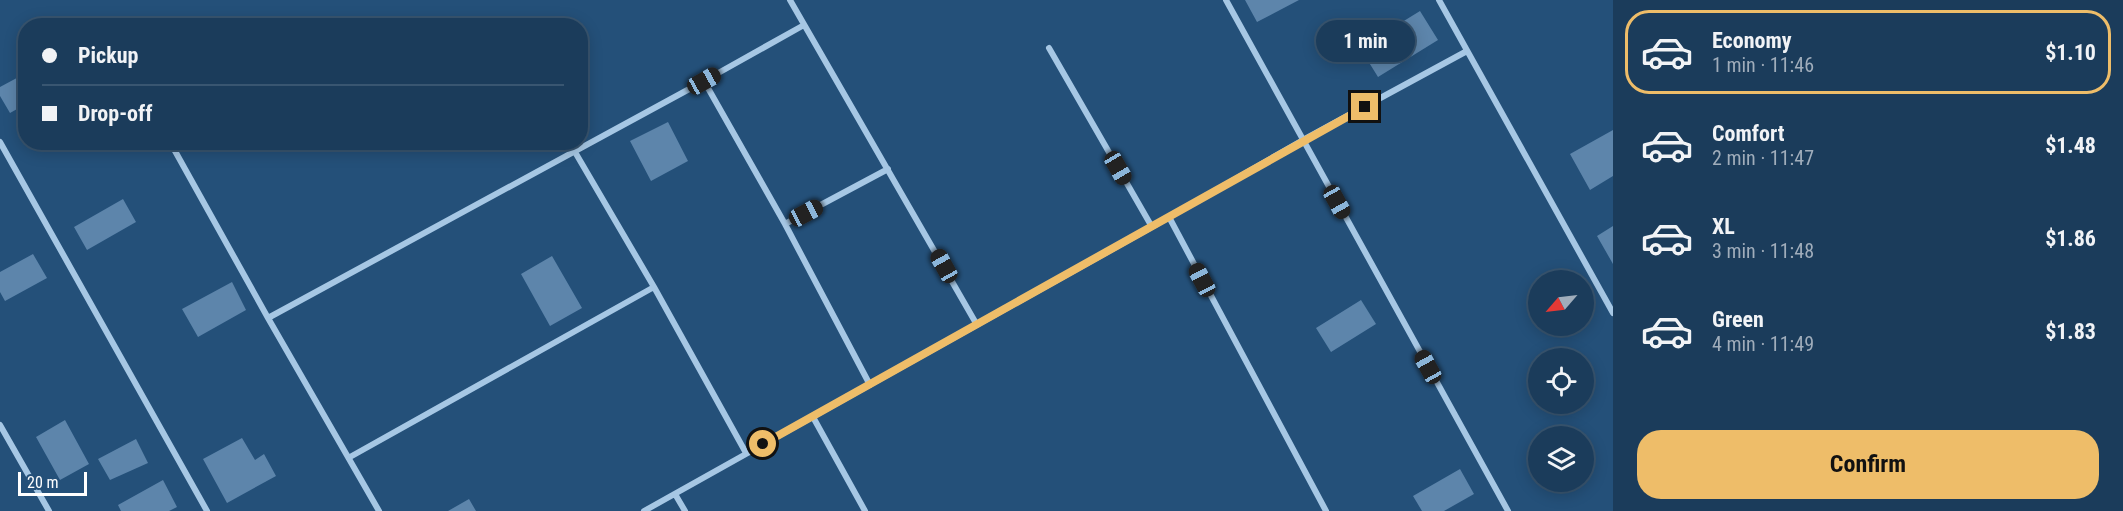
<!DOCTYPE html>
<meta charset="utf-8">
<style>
:root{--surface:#1b3c5b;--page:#244361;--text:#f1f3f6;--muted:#a0adbb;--line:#395671;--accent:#eebd69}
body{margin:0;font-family:"Roboto Condensed",sans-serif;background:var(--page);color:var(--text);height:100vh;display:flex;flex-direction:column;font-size:22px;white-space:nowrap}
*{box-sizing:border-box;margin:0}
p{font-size:20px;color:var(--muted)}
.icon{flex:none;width:33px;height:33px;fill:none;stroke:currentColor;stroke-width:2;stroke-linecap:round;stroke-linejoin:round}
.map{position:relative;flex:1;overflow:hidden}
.details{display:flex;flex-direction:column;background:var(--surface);width:510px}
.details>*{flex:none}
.top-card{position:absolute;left:18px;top:18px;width:570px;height:132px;border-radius:24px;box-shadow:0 3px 15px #0003,0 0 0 2px var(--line);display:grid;align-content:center;height:132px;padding:0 24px;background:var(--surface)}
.needle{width:39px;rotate:242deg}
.buttons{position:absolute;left:1528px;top:270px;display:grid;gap:12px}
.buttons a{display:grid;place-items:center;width:66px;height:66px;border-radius:50%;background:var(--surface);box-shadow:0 3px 15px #0003,0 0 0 2px var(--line);font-size:30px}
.scale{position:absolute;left:18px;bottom:15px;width:69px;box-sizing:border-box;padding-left:6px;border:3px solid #fff;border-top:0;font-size:16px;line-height:21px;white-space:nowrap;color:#fff;-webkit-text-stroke:4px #245079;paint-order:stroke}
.end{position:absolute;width:27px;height:27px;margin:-14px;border:8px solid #eebd69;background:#111;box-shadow:0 0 0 3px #111}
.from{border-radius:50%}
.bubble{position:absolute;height:42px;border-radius:21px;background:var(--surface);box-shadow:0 3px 15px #0003,0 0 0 2px var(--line);font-size:20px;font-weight:700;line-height:42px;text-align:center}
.car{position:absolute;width:18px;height:36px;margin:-18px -9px;border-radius:8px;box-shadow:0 0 4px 2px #0007;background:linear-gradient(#222 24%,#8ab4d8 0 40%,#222 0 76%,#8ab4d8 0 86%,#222 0)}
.top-card b{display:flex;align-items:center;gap:21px;height:57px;font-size:22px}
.top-card b+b{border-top:2px solid var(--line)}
.top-card i{width:15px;height:15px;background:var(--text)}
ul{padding:10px 0 0;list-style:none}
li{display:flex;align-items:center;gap:18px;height:84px;margin:0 12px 9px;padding:0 12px;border:3px solid transparent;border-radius:24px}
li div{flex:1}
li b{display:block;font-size:22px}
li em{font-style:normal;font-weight:700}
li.active{border-color:var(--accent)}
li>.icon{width:54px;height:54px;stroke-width:1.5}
.action{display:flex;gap:12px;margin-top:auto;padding:12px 24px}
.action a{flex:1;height:69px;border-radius:24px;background:var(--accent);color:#111;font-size:24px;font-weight:700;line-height:69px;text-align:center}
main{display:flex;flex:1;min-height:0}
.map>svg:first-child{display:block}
</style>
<main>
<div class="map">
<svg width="1613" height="511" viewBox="0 0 1613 511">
<rect width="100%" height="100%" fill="#245079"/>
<path fill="#5d85ab" d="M1245,0H1299L1257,22Z
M1420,11L1438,40L1378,77L1360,48Z
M26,73V104L10,113L0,96V87Z
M668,122L688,161L651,181L630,141Z
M1613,130V176L1590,190L1570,154Z
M123,199L136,222L87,250L74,227Z
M1613,226V264L1597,236Z
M33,254L47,278L5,301L0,292V272Z
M552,256L582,308L550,326L521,274Z
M232,282L246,310L198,337L182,309Z
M1361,300L1376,324L1331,352L1316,328Z
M65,420L89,464L60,480L36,437Z
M242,438L255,460L264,454L276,476L227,503L203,459Z
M136,439L148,463L110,480L98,459Z
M1460,469L1474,494L1444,511H1422L1413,496Z
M163,480L177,507L169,511H121L118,505Z
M469,499L476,511H448Z"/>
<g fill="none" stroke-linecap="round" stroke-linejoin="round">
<path stroke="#a6c7e4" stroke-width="6" d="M790,0L977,325
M1226,0L1508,511
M1439,0L1613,313
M1049,48L1152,227
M704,81L804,25
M0,142L207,511
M170,142L268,318L379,511
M575,152L654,287
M1169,217L1326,511
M785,224L888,169
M268,318L704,81L785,224L870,385
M813,417L865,511
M0,425L49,511
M350,457L654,287L746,453
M675,494L685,511
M644,511L1152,227L1303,140L1467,51"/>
</g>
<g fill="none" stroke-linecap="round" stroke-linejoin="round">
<path stroke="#eebd69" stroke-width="8" d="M763,444L1365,107"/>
</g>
</svg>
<div class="buttons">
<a><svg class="needle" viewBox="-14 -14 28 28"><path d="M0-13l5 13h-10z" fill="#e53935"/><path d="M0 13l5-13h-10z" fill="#a0adbb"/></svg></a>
<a><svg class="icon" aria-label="locate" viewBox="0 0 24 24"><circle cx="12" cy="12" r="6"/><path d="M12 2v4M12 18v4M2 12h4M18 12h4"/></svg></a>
<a><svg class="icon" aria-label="layers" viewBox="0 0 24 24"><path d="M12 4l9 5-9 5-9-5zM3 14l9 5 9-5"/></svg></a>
</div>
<div class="scale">20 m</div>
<i class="end from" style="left:763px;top:444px"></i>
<i class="end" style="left:1365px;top:107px"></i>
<div class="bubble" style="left:1316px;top:20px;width:99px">1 min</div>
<i class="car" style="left:704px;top:81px;rotate:61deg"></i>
<i class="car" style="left:1118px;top:168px;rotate:150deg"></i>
<i class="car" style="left:1337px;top:202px;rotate:151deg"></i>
<i class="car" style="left:806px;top:213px;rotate:62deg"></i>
<i class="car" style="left:944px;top:266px;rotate:331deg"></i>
<i class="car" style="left:1202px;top:280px;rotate:332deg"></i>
<i class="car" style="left:1428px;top:367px;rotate:331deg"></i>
<div class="top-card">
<b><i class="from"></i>Pickup</b>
<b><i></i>Drop-off</b>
</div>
</div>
<section class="details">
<ul>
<li class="active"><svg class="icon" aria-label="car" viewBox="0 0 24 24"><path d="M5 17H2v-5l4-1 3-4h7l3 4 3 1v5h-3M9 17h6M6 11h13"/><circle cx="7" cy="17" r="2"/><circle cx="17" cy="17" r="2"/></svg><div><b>Economy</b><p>1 min · 11:46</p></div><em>$1.10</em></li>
<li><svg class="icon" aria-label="car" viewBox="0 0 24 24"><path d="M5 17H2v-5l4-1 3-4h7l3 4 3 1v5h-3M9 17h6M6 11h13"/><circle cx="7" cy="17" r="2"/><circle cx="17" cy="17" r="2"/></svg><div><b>Comfort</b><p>2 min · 11:47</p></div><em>$1.48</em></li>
<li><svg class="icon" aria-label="car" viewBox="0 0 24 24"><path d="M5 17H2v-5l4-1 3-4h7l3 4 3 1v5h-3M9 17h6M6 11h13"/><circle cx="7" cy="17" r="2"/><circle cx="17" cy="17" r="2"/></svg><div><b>XL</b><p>3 min · 11:48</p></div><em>$1.86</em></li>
<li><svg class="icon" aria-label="car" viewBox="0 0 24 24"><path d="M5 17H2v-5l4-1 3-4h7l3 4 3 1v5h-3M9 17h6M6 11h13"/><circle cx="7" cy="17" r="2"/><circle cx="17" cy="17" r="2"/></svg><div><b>Green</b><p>4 min · 11:49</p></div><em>$1.83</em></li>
</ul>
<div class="action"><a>Confirm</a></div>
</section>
</main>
